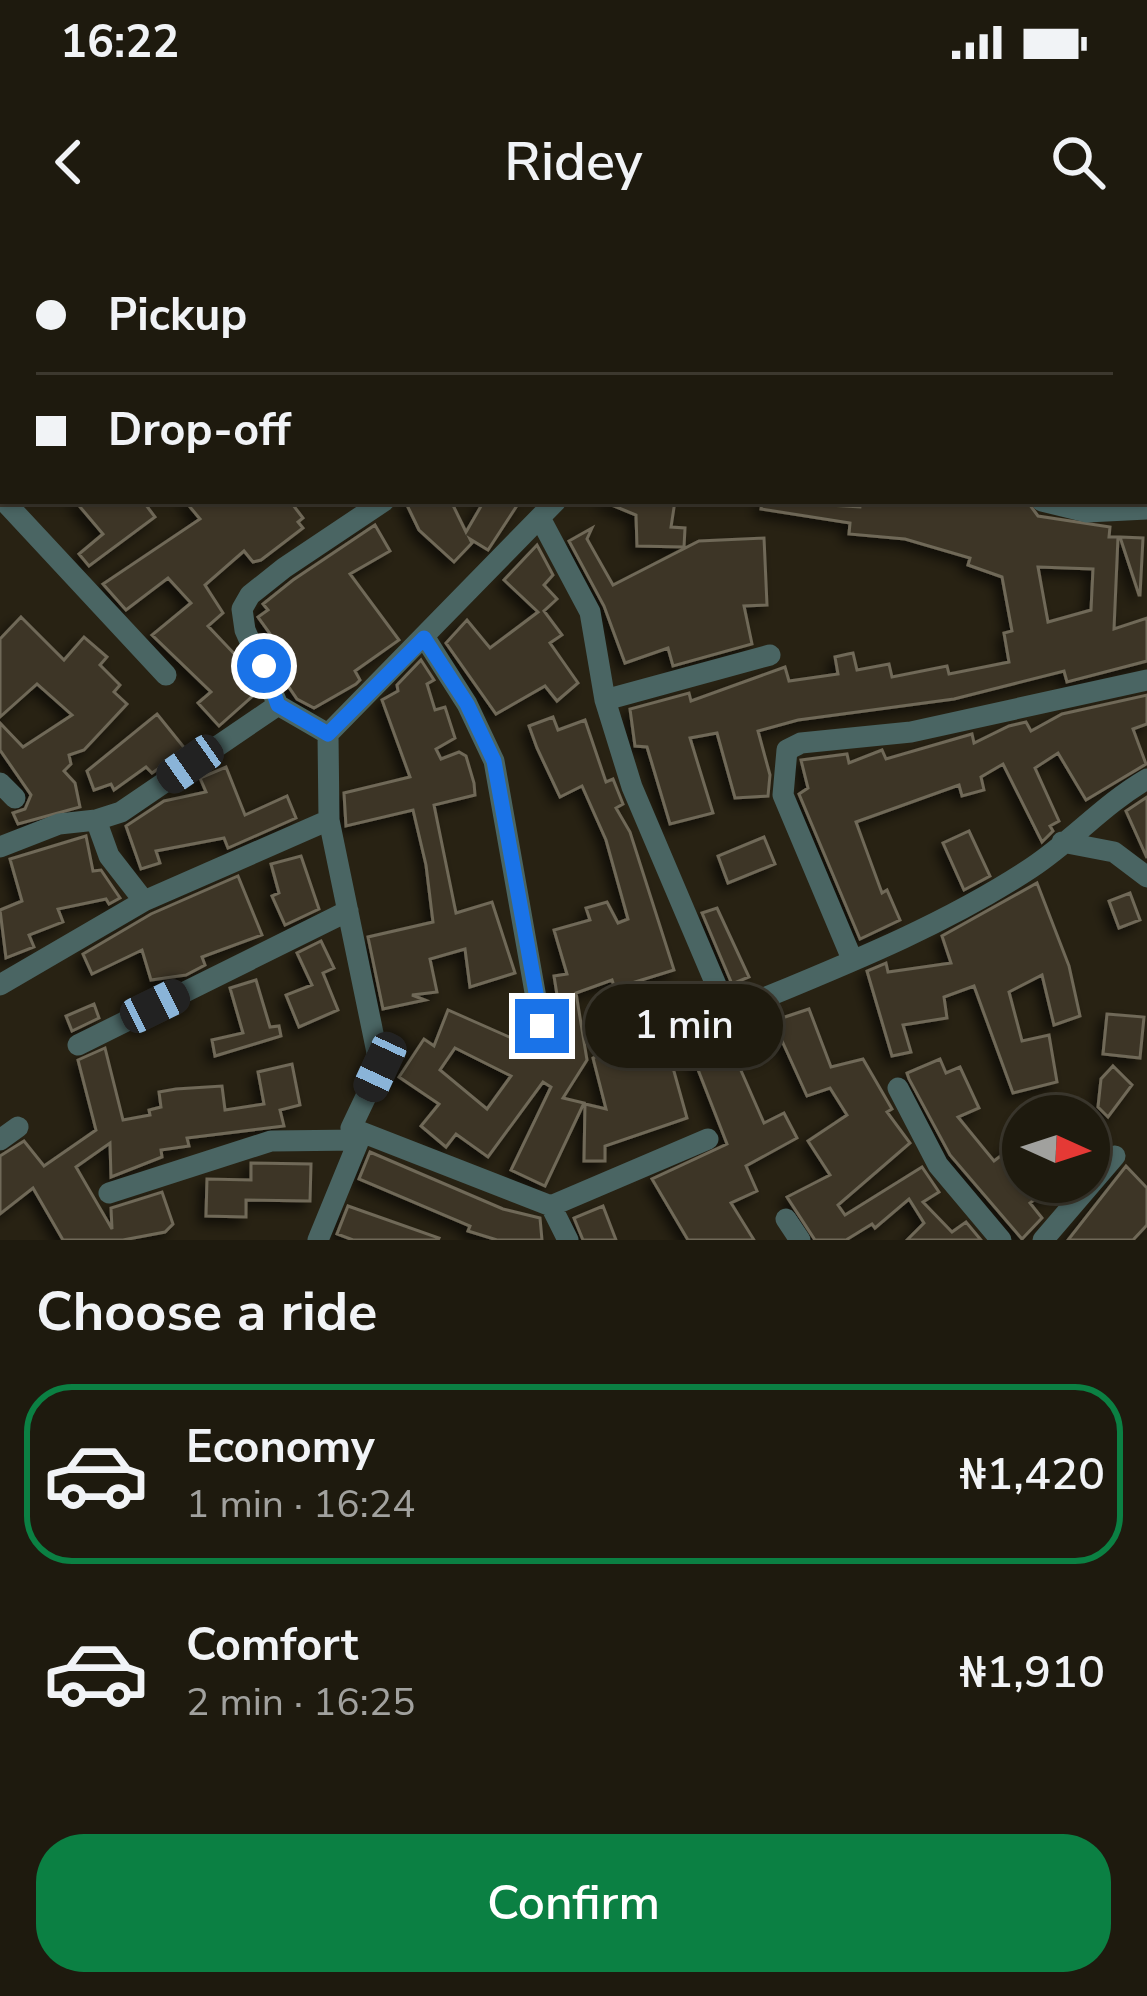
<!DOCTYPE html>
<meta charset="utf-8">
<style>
:root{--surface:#1e1a0e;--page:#2b271c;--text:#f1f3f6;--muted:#a1a19e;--line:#3c382e;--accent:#0b8043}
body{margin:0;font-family:"Nunito Sans",sans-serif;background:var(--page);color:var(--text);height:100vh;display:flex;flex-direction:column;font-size:45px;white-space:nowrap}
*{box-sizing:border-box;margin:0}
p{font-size:39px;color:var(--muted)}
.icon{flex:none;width:66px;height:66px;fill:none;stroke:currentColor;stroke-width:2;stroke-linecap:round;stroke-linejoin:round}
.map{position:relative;height:1000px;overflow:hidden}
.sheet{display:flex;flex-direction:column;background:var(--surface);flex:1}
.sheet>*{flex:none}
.hud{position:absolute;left:0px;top:0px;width:1149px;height:264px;box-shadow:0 3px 9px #0004,0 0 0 3px var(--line);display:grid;align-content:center;height:264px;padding:0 36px;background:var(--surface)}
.needle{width:78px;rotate:93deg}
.fabs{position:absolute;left:1002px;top:855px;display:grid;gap:24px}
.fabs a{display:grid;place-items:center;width:108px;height:108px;border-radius:50%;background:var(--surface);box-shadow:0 3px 9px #0004,0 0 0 3px var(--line);font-size:60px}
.end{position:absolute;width:54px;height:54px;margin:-27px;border:15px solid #1a73e8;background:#fff;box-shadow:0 0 0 6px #fff}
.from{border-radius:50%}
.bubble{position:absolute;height:84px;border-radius:42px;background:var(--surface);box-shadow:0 3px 9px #0004,0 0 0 3px var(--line);font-size:39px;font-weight:600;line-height:84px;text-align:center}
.car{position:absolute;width:36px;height:72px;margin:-36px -18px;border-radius:15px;box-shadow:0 0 9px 3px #0007;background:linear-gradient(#222 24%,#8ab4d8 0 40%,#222 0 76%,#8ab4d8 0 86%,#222 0)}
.hud b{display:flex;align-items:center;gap:42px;height:114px;font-size:45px}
.hud b+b{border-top:3px solid var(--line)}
.hud i{width:30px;height:30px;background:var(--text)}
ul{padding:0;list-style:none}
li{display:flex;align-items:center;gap:36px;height:180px;margin:0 24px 18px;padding:0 12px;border:6px solid transparent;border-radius:48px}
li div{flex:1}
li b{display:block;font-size:45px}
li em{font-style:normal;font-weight:600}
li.on{border-color:var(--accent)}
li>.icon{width:108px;height:108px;stroke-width:1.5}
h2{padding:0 36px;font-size:54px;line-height:144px}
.action{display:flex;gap:24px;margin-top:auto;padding:24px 36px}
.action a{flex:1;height:138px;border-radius:48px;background:var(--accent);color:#fff;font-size:48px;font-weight:600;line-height:138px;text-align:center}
.status{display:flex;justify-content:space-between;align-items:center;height:84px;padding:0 60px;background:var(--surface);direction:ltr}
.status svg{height:33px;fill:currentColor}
header{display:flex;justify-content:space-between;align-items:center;height:156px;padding:0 36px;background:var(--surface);font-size:54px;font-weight:600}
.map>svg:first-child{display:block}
</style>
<div class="status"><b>16:22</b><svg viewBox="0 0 49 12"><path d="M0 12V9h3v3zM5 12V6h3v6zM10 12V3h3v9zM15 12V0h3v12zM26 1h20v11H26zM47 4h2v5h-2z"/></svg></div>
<header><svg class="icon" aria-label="back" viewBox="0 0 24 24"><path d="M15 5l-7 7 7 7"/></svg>Ridey<svg class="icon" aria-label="search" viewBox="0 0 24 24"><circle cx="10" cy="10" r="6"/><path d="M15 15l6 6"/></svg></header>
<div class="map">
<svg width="1147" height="1000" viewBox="0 0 1147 1000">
<defs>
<filter id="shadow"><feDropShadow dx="-6" dy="6" stdDeviation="6" flood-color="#0009"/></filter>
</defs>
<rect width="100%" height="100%" fill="#282213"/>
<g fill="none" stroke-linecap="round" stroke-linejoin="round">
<path stroke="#494c60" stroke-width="6" d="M1134,0L1135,3
M1146,18L1147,20"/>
</g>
<path fill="#3c3627" stroke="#706958" stroke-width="3" fill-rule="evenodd" filter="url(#shadow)" d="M75,261H143L155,277L89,326L79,314L103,294Z
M185,261H290L303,278L298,282L303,288L261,320L253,322L244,311L205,345L223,373L208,386L243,423L256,453L219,486L198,463L211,452L152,395L191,363L168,338L126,370L103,344L200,279Z
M405,261H451L466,292L484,261H520L488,310L470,299L472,303L454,322L419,290Z
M602,261H675L671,287L685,288L684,307L637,306L636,275Z
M762,261L860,267L861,261H1027L1038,276L1110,287L1109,297H1118L1114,389L1147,378V421L1067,442L1064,431L954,459L798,480L758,491L770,535L768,556L735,558L717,493L690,498L713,573L670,584L647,507L635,506L630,469L689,453L691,461L785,427L789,441L838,434L835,417L848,414L853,413L857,430L889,424L892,437L947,426L949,434L1009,422L1004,393L1012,391L1002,337L968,325L970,318L905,299L849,294L850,283L761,269ZM1038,327L1093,329L1091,370L1048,382Z
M375,285L390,311L350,334L399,400L355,431L360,440L356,444L314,468L297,459L282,437L276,423L286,416L258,377L268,370L263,364L293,340Z
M592,288L587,299L613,345L699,301L764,298L767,365L744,366L752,404L673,426L668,408L625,423L604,366L569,301Z
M1120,297L1143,298L1140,355H1139Z
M537,305L553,335L544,345L557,359L544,371L562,395L550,403L578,443L557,461L545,446L496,474L446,403L467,380L490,408L538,372L504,340Z
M21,377L64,420L84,397L107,417L100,425L120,445L114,452L127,464L84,510L69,515L71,524L64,531L75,543L80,567L18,584L13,573L25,569L31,555L0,510V483L23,507L72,475L37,444L0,477V399Z
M421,420L434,440L427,444L435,470L445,467L455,498L436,509L441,519L459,512L466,516L474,543L475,555L434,565L456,673L492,662L515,733L470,747L465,709L430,719L437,752L412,755L425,760L383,769L368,697L433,682L426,625L413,570L346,586L344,553L410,537L382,460L398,451L397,445Z
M1147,455V484L1133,489L1146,524L1086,560L1058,513L1035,528L1059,581L1050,586L1053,591L1042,602L1003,524L981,537L984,550L962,556L959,545L856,582L882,653L887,650L900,680L860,699L799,554L808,548L801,520L847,514L849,523L882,510L886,519L972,494L974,503L1009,486L1026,482L1031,491L1062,474Z
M157,474L186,510L152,533L146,527L114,550L111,544L94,550L87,531Z
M553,477L558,490L585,480L606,542L613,539L623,564L616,568L630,592L674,730L635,742L659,810L664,809L665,819L670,817L687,878L605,906V921H584L585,864L606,869L593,818L632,798L612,740L576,753L587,820L563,858L584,863L545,946L511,930L551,847L543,842L488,917L456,894L446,907L421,886L439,864L399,837L424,799L434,806L448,770L516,800L517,796L545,800L554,794L564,798L554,736L567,734L554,690L590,680L586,668L607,662L618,683L628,679L606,600L582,546L560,557L537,508L529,486ZM455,808L511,836L487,869L440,830Z
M226,527L245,575L287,556L296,578L228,608L224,598L156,611L160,623L141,629L126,586L164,561L206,552L200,538Z
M1147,557V618L1126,571Z
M969,591L990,636L964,650L943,603Z
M86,596L93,631L101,630L120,658L109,664L106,659L58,669L63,682L29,695L34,707L6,718L0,670L22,661L10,619Z
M764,597L775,624L728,643L718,616Z
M301,616L319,669L285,685L272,656L279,653L271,624Z
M238,636L262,695L202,717L205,725L186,735L151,740L142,710L92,734L83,714L151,674Z
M1037,643L1069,726L1080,776L1054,785L1042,735L1009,752L1022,801L1049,795L1057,842L1013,853L974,746L944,757L947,778L903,785L911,812L892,816L867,731L886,723L888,732L951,723L942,696Z
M1130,653L1140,680L1119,688L1109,661Z
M717,668L749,737L732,744L702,673Z
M321,701L334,728L323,733L338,770L299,787L286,755L312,745L297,713Z
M256,740L270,787L279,786L281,796L215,816L212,800L243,793L230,748Z
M94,764L99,778L72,791L66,776Z
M809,769L831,827L863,819L892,869L887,872L910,903L838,965L845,975L922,927L939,952L923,962L952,992L966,982L981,1000H907L924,983L909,959L875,988L872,984L846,1000H815L787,957L830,935L808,901L847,875L830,848L807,856L773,781Z
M1107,774L1144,777L1140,818L1103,814Z
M725,794L764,883L784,873L797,898L746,926L757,951L731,963L754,1000H688L652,939L727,904L690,809Z
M105,808L123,880L150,875L149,870L161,867L159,852L176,849L222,846L225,870L264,864L258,832L292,824L300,865L280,870L284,886L187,898L189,906L161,910L162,917L111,937L110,903L76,927L112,989L111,968L162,952L173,984L165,992L123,1000H63L33,948L0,974V916L24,901L44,926L96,890L78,820Z
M940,819L946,833L960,827L979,868L958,877L994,921L1023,899V942H1057L1030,963L1042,978L1022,999L950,915L909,839L907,833Z
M1113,826L1132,845L1108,877L1098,867L1101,839Z
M370,912L503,969L540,978L542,1000H497L468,991L470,986L359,939Z
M251,923L311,924L310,961L246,960V977L206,976L207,939L251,940Z
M1126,926L1147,948V985L1133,1000H1068Z
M348,966L439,998L438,1000H353L337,994Z
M603,966L616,1000H583L574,978Z"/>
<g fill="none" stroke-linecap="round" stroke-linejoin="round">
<path stroke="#4a6563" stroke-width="21" d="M205,0L210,3
M1025,0L1026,3
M766,3L770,0
M0,117L3,119
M1146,145H1147
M4,261L166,435
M1042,261L1087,272L1147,269
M540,278L590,372L605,460L632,547L728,773
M425,398L467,464L494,521L541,786
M605,460L770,415
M328,494L278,465L245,390L242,369L250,355L284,328L384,261
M0,543L15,558
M1062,602L1114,612L1147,637
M0,607L59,584L96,580
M144,661L109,616L96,580L121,572L278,465
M852,719L783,555L787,510L801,503L911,492L1147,440
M0,745L144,661L329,580
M674,796C792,744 922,700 1031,628C1072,601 1104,564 1147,539
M78,805L348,671
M898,848L938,925L1001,1000
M351,888L551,966L568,1000
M0,900L18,887
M109,953L271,901L359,900
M551,966L708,899
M786,979L800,1000
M318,1000L359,900L351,888L380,827L329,580L328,494L556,261
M1043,1000L1115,916"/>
</g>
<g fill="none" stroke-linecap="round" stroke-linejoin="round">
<path stroke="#1a73e8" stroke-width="15" d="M264,426L278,465L328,494L424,398L467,464L494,521L542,786"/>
</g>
</svg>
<div class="fabs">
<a><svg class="needle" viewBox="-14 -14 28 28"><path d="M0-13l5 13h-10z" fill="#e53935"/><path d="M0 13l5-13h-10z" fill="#a1a19e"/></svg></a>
</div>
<i class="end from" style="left:264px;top:426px"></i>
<i class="end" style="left:542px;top:786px"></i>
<div class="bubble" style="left:585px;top:744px;width:198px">1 min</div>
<i class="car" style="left:190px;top:524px;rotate:235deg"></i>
<i class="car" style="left:155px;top:766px;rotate:64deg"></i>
<i class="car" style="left:380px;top:827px;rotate:205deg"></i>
<div class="hud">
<b><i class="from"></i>Pickup</b>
<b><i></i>Drop-off</b>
</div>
</div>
<section class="sheet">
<h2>Choose a ride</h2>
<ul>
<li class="on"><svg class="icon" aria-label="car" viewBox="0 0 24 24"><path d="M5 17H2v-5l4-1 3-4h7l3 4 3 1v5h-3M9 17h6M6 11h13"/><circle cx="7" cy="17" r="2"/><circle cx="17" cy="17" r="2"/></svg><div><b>Economy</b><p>1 min · 16:24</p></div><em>₦1,420</em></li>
<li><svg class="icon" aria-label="car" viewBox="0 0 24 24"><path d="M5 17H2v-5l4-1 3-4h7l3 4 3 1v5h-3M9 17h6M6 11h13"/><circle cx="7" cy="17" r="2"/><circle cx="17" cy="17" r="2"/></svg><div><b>Comfort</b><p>2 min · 16:25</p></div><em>₦1,910</em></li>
</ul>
<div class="action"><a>Confirm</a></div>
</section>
